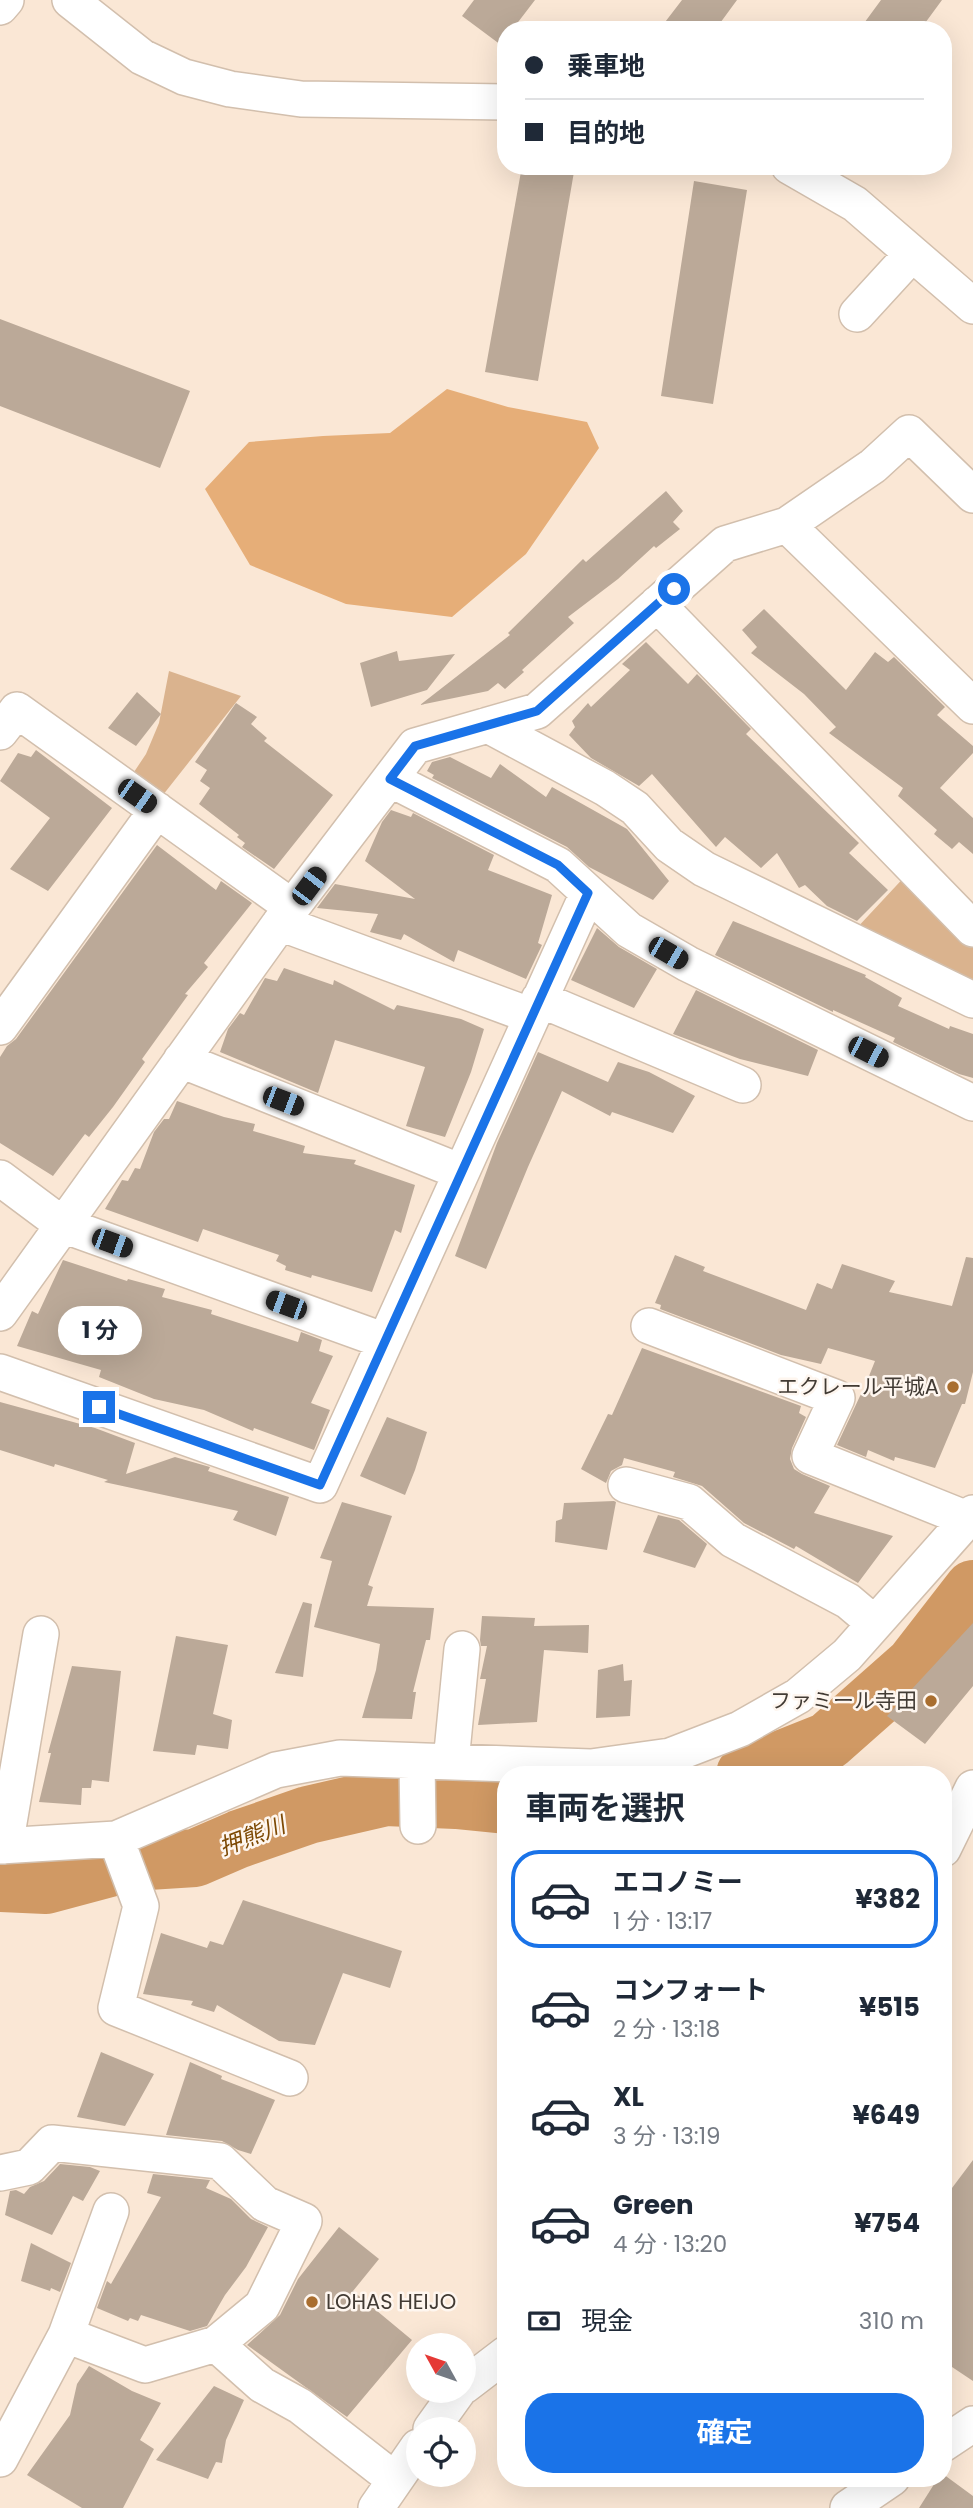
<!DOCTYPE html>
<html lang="ja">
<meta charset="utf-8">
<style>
:root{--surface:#fff;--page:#f6f6f7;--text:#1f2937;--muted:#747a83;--line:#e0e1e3;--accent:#1a73e8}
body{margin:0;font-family:Poppins,"Noto Sans JP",sans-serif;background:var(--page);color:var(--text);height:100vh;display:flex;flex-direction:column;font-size:26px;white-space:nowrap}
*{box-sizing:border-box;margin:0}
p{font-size:23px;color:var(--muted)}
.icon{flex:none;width:38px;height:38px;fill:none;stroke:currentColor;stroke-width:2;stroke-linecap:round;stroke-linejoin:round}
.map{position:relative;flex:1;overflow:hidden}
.sheet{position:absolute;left:497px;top:1766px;width:455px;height:721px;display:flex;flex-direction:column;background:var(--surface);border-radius:28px;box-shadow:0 7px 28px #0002}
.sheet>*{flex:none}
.top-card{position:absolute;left:497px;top:21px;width:455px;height:154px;border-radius:28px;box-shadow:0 7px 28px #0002;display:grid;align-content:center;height:154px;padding:0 28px;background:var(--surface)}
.needle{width:46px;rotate:310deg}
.fabs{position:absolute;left:406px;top:2333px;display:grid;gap:14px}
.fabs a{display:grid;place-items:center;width:70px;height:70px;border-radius:50%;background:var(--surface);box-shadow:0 7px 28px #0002;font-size:35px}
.end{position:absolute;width:32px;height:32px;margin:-16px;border:9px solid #1a73e8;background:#fff;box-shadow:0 0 0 4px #fff}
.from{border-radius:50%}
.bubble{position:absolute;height:49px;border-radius:24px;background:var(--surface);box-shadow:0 7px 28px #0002;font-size:23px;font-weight:700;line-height:49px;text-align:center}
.car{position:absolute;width:21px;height:42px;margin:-21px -10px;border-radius:9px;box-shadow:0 0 5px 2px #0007;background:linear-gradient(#222 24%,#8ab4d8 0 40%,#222 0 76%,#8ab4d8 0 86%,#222 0)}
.top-card b{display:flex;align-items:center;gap:24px;height:66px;font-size:26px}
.top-card b+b{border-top:2px solid var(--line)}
.top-card i{width:18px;height:18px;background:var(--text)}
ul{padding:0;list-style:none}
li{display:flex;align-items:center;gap:21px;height:98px;margin:0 14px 10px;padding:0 14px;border:4px solid transparent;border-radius:28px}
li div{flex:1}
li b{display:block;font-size:26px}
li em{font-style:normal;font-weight:700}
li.active{border-color:var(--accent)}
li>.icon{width:63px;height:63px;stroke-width:1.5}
h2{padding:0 28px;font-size:32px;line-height:84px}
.pay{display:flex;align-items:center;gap:18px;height:77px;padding:0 28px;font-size:26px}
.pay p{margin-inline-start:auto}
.action{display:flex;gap:14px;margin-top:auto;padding:14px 28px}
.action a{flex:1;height:80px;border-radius:28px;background:var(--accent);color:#fff;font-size:28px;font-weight:700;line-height:80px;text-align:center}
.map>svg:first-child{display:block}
</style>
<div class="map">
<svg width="973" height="2508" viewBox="0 0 973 2508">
<rect width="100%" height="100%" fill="#fae7d5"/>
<path fill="#dab38e" d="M169,671L241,696L159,800L130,778L146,754L159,723Z
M909,872L973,935V984L855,930Z"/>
<path fill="#e6ae78" d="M447,389L508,407L587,422L599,448L526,554L452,617L346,604L250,565L205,489L249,442L323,436L390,433Z"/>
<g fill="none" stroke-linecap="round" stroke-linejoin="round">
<path stroke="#d09964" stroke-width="58" d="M745,1774L828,1741L914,1665L973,1589
M0,1883L46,1885L132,1862L195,1858L239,1839L308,1815L386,1797L456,1800L506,1805"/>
</g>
<path fill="#bba998" d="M474,0H535L512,30H506V39L501,45L462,16Z
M682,0H737L715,30H659Z
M881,0H942L920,30H859Z
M522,166H575L538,381L485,372Z
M694,181L747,190L713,404L661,396Z
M0,319L190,391L160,468L0,406Z
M666,491L683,511L673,522L680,529L656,548L654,546L618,579L568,617L574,623L522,670L524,672L505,689L498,683L488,691L420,705L510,635L508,633L583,559L586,562Z
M764,609L846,690L875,652L888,662L894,657L945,707L937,715L973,746V753L940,788L973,818V854L959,842L952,849L934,834L937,830L898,796L903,788L829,733L836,727L804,694L751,653L757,647L742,630Z
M646,642L688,684L697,674L751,729L746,734L859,843L849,853L888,890L857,921L827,906L805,885L799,888L777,853L761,868L725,837L716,847L652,774L639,786L591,758L569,735L575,727L572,721L588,703L591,707L630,670L622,664Z
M397,651L399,661L455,654L427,690L371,707L360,663Z
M137,692L161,714L136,746L108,728Z
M236,703L257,717L251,724L267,738L264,741L333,795L274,869L242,847L245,843L237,837L239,835L199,804L210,788L200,781L207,770L195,762Z
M36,750L112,808L48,891L10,869L50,818L0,781L18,753L31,757Z
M450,757L491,778L500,764L546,797L552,787L627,829L669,881L653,900L589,867L567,847L432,778L434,775L427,771L432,762Z
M391,810L411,817L413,813L494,855L488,870L552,895L538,943L542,945L526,979L458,950L454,962L404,934L401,940L370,932L378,914L317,908L335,884L415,899L365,861L382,822Z
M157,845L216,890L221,881L252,903L204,963L208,967L185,994L188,995L142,1059L145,1062L113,1107L89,1137L85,1134L53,1176L0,1143V1057L7,1046L16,1039Z
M733,921L866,975L865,977L902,998L898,1006L949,1029L950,1026L973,1034V1078L959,1074L893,1042L895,1038L833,1010V1012L715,955Z
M597,928L619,947L657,969L634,1008L571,980Z
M284,968L333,985L334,980L394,1010L397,1005L461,1019L484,1029L471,1072L445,1137L406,1126L425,1067L335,1040L318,1093L220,1052L228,1029L240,1013L244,1015L265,978L277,981Z
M696,990L818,1050L808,1076L740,1059L673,1034Z
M538,1052L608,1082L618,1062L649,1072L695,1096L673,1133L612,1112L610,1116L562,1091L528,1167L486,1269L455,1256L497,1143Z
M177,1101L224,1117L255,1124L253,1131L305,1146L303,1153L356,1160L354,1164L415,1185L401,1233L395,1230L372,1292L312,1275L311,1278L285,1270L286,1266L276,1261L279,1255L203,1229L198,1242L105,1209L122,1180L128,1181L135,1168L140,1169L154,1132L164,1119H169Z
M675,1255L705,1267L703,1271L806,1310L817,1283L832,1289L842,1264L895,1281L889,1292L952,1306L966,1257L973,1258V1372L965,1404H962L935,1468L895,1457L894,1461L868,1450L866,1457L837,1445L860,1396L872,1376H869L875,1361L828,1348L821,1364L781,1355L660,1309L661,1305L655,1303Z
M63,1260L127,1281L128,1279L165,1289L162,1297L212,1310L211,1314L298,1342L301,1332L322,1340L319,1351L333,1356L311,1403L330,1410L314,1450L254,1428L253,1431L204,1410L154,1399L99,1377L101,1370L17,1346L32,1311L38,1314Z
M642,1348L801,1406L799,1413L806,1417L792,1448L790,1459L794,1469L802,1474L830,1486L814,1513L893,1536L858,1583L796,1546L794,1549L744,1523L702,1486L673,1477L675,1472L624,1458L622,1465L611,1471L606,1483L581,1469L608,1414L612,1415Z
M0,1402L95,1428L135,1443L126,1474L175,1457L210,1467L208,1471L289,1497L276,1536L233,1520L238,1511L104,1482L108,1480L55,1464L54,1467L0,1450Z
M387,1417L427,1432L415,1470L405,1495L360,1476Z
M614,1501L616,1502L607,1550L555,1542L556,1521L562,1519L564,1503Z
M342,1502L392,1516L368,1585L373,1587L367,1606L434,1608L430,1640H426L413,1692H416L412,1719L362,1718L376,1670L380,1644L314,1627L332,1561L320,1558Z
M658,1515L679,1520L707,1544L695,1568L643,1552Z
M303,1602L312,1604L303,1677L275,1673Z
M482,1616L535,1618L534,1626L589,1625L588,1653L544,1650L537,1722L478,1725L486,1679H480L487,1646H481L480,1640Z
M973,1623V1686L925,1744L887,1716Z
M176,1636L228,1645L213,1714L232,1720L228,1749L197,1745L195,1755L153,1751Z
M623,1664L624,1681L632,1680L630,1716L596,1718L598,1670Z
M72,1666L121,1671L109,1782L92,1780L91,1788H82L81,1805L39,1802L51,1753H48Z
M243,1900L402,1951L390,1988L343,1973L315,2045L279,2041L217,2005L214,2012L191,2005L193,2001L143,1994L161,1933L207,1948L210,1941L223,1945Z
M101,2052L154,2074L125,2126L77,2117Z
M190,2062L222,2076L221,2079L275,2100L251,2154L238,2150L222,2141L166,2135Z
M973,2160V2381L943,2361V2200Z
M60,2164L90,2167L100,2171L83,2201L73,2196L52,2235L5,2215L10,2191L16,2190L24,2194L30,2187L44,2181Z
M153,2174L210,2180L206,2188L231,2199L251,2219L268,2227L246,2267L225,2295L207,2326L190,2331L141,2315L138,2321L130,2318L128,2321L97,2308L107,2281L111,2284L161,2197L147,2193Z
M339,2227L379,2259L353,2291L412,2340L347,2417L247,2345L280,2315L298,2279Z
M31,2243L71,2263L60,2292L51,2288L50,2291L21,2281Z
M89,2366L132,2391L161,2403L140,2440L154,2449L123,2508H82L27,2475L70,2415L77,2384Z
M214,2386L244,2400L226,2440L222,2463L216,2462L208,2479L156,2460Z
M943,2474L973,2496V2508H919L938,2478H943Z"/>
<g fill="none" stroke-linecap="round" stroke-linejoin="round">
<defs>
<path id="minor" d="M70,0L142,57L184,77L230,89L301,99L506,102
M0,7L6,0
M789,166L855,204L973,306
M857,314L912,254
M787,525L873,466L909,433L973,495
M657,604L973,929
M488,725L605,788L635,808L669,845L704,869L973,1000
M0,732L17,710L292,907
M390,779L558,865L629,930L688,964L973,1103
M280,923L532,1016
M539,999L743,1085
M0,1027L157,810
M181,1060L461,1172
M0,1178L63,1225L385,1341
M0,1313L280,923L415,746L537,711L725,544L787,525L973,706
M649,1326L837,1398L810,1456L967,1519
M0,1372L320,1485L588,893
M626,1485L689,1502L733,1540L848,1601L874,1623
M417,1761L418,1826
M451,1762L462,1649
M116,1839L141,1906L116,2008L290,2078
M0,1846L116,1839L276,1770L340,1758L591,1767L670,1756L740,1729L798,1696L847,1655L973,1513
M5,1846L41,1634
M943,1849L973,1788
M0,2173L29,2167L52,2143L220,2161L265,2204L304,2221L262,2306L216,2344
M66,2335L111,2211
M464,2386L506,2354
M431,2429L459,2390
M943,2444L973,2424
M0,2459L66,2335L145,2365L216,2344L262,2385L300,2406L395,2480
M376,2508L418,2447
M848,2508L892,2478"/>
</defs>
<use href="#minor" stroke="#d2bfad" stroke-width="38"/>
<use href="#minor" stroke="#fff" stroke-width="35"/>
</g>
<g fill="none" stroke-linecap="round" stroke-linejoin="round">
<path stroke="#1a73e8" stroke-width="9" d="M99,1407L320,1485L588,893L558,865L390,779L415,746L537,711L674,589"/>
</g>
<g fill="#a96e2f" stroke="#fef6ef" stroke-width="2.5">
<circle cx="953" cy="1387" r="7"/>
<circle cx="931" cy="1701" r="7"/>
<circle cx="312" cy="2302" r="7"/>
</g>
<g text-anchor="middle" stroke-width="5" stroke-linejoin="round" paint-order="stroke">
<g font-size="21" fill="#423b34" stroke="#fef6ef" text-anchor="end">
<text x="939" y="1394">エクレール平城A</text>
<text x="917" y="1708">ファミール寺田</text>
<text x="326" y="2309" text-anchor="start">LOHAS HEIJO</text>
</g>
<g font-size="23" font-style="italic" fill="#7d4904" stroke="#fef6ef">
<text transform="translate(252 1836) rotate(-21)" y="8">押熊川</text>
</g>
</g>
</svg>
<div class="fabs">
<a><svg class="needle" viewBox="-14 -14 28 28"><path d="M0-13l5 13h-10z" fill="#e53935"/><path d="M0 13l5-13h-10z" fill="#747a83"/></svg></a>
<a><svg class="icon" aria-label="locate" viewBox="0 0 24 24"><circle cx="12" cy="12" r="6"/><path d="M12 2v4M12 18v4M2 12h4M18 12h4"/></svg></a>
</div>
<i class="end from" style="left:674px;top:589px"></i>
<i class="end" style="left:99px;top:1407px"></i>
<div class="bubble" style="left:58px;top:1306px;width:84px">1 分</div>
<i class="car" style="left:137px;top:796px;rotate:125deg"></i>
<i class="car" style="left:309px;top:886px;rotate:37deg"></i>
<i class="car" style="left:668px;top:953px;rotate:120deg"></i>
<i class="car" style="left:868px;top:1052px;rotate:117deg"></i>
<i class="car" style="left:283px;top:1101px;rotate:111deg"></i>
<i class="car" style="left:112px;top:1243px;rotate:110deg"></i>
<i class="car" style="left:286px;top:1305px;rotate:290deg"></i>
<div class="top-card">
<b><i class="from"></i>乗車地</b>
<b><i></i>目的地</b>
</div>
<section class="sheet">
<h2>車両を選択</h2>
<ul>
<li class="active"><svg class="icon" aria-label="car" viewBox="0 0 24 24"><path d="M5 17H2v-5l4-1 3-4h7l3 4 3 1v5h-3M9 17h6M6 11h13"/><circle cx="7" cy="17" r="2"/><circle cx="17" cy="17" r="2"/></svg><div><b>エコノミー</b><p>1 分 · 13:17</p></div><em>¥382</em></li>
<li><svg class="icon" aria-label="car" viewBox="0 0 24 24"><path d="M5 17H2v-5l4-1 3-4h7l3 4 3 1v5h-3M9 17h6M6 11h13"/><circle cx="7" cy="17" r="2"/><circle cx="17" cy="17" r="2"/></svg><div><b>コンフォート</b><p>2 分 · 13:18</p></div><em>¥515</em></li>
<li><svg class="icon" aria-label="car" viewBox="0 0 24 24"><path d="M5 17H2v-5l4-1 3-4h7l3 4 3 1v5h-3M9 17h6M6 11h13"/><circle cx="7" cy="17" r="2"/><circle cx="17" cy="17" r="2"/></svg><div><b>XL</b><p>3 分 · 13:19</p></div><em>¥649</em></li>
<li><svg class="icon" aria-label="car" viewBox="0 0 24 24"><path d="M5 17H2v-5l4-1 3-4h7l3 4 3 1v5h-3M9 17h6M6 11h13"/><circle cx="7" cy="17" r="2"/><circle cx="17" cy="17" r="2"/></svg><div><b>Green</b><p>4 分 · 13:20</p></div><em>¥754</em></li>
</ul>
<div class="pay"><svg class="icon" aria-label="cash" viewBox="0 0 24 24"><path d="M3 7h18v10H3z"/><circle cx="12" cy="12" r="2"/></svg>現金<p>310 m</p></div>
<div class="action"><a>確定</a></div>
</section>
</div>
